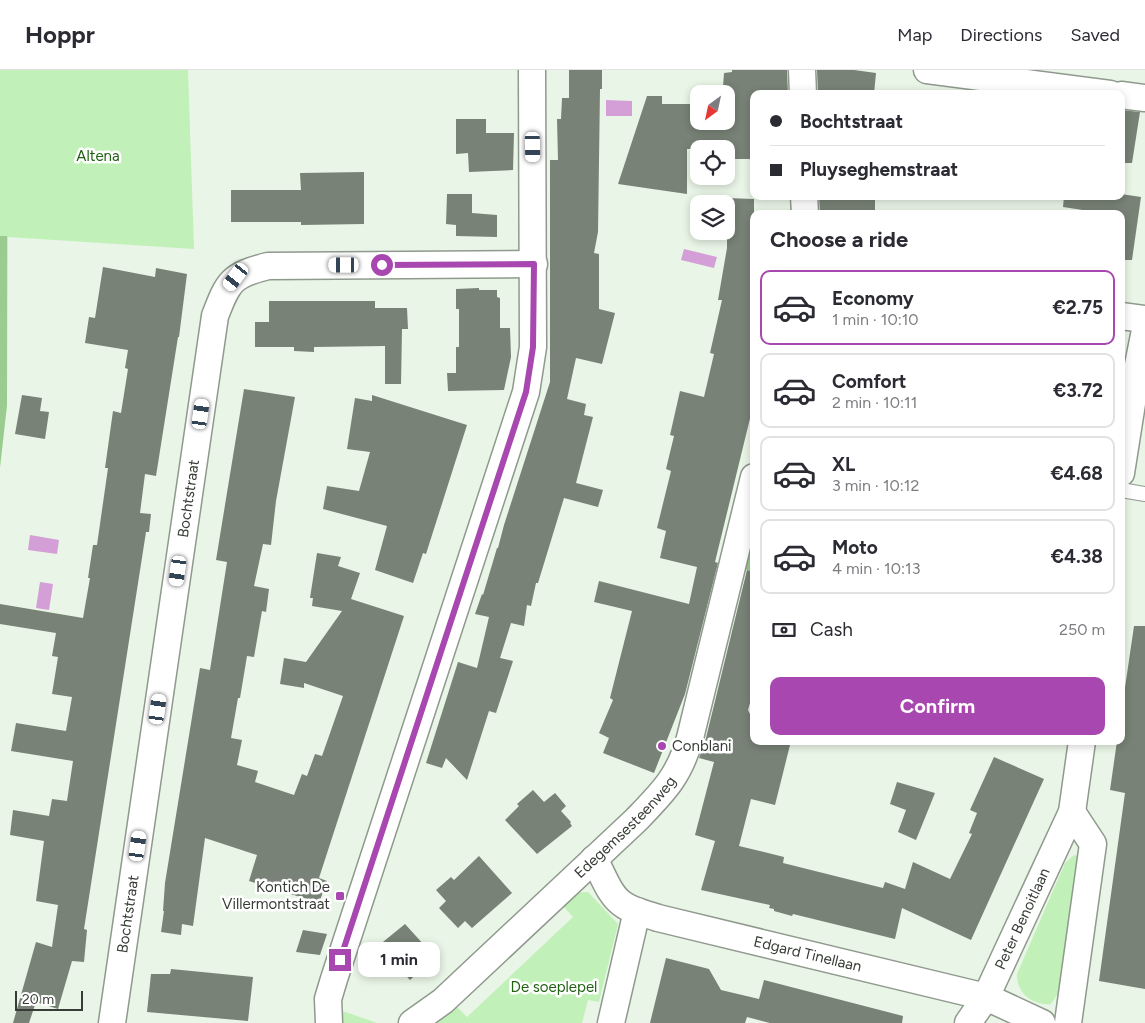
<!DOCTYPE html>
<meta charset="utf-8">
<style>
:root{--surface:#fff;--page:#f2f2f3;--text:#2b2b33;--muted:#7c7c81;--line:#e1e1e2;--accent:#a747af}
body{margin:0;font-family:Figtree,sans-serif;background:var(--page);color:var(--text);height:100vh;display:flex;flex-direction:column;font-size:19px;white-space:nowrap}
*{box-sizing:border-box;margin:0}
p{font-size:16px;color:var(--muted)}
.icon{flex:none;width:28px;height:28px;fill:none;stroke:currentColor;stroke-width:2;stroke-linecap:round;stroke-linejoin:round}
.map{position:relative;flex:1;overflow:hidden}
.panel{position:absolute;left:750px;top:140px;width:375px;height:535px;display:flex;flex-direction:column;background:var(--surface);border-radius:10px;box-shadow:0 2px 8px #0003}
.panel>*{flex:none}
.top-card{position:absolute;left:750px;top:20px;width:375px;height:110px;border-radius:10px;box-shadow:0 2px 8px #0003;display:grid;align-content:center;height:110px;padding:0 20px;background:var(--surface)}
.needle{width:32px;rotate:213deg}
.controls{position:absolute;left:690px;top:15px;display:grid;gap:10px}
.controls a{display:grid;place-items:center;width:45px;height:45px;border-radius:10px;background:var(--surface);box-shadow:0 2px 8px #0003;font-size:25px}
.scale{position:absolute;left:15px;bottom:12px;width:68px;box-sizing:border-box;padding-left:5px;border:2px solid #373c36;border-top:0;font-size:14px;line-height:18px;white-space:nowrap;color:#373c36;-webkit-text-stroke:4px #fff;paint-order:stroke}
.end{position:absolute;width:22px;height:22px;margin:-11px;border:6px solid #a747af;background:#fff;box-shadow:0 0 0 2px #fff}
.from{border-radius:50%}
.bubble{position:absolute;height:35px;border-radius:10px;background:var(--surface);box-shadow:0 2px 8px #0003;font-size:16px;font-weight:700;line-height:35px;text-align:center}
.car{position:absolute;width:15px;height:30px;margin:-15px -8px;border-radius:6px;box-shadow:0 0 4px 1px #0007;background:linear-gradient(#fff 24%,#345 0 40%,#fff 0 76%,#345 0 86%,#fff 0)}
.top-card b{display:flex;align-items:center;gap:18px;height:48px;font-size:19px}
.top-card b+b{border-top:1px solid var(--line)}
.top-card i{width:12px;height:12px;background:var(--text)}
ul{padding:0;list-style:none}
li{display:flex;align-items:center;gap:15px;height:75px;margin:0 10px 8px;padding:0 10px;border:2px solid var(--line);border-radius:10px}
li div{flex:1}
li b{display:block;font-size:19px}
li em{font-style:normal;font-weight:700}
li.current{border-color:var(--accent)}
li>.icon{width:45px;height:45px;stroke-width:1.5}
h2{padding:0 20px;font-size:22px;line-height:60px}
.pay{display:flex;align-items:center;gap:12px;height:55px;padding:0 20px;font-size:19px}
.pay p{margin-inline-start:auto}
.cta{display:flex;gap:10px;margin-top:auto;padding:10px 20px}
.cta a{flex:1;height:58px;border-radius:10px;background:var(--accent);color:#fff;font-size:20px;font-weight:700;line-height:58px;text-align:center}
header{display:flex;align-items:center;gap:30px;box-sizing:border-box;height:70px;padding:0 25px;background:var(--surface);border-bottom:1px solid var(--line)}
header strong{font-size:24px}
nav{display:flex;gap:28px;margin-inline-start:auto;font-size:18px}
.map>svg:first-child{display:block}
</style>
<header>
<strong>Hoppr</strong>
<nav><a>Map</a><a>Directions</a><a>Saved</a></nav>
</header>
<div class="map">
<svg width="1145" height="953" viewBox="0 0 1145 953">
<rect width="100%" height="100%" fill="#e9f5e7"/>
<path fill="#c1f1b8" d="M0,0H188L194,179L8,167L7,335L0,397Z
M1074,785L1078,786L1081,789L1062,909L1059,922L1051,934C1033,936 1016,923 1017,904L1065,793Z
M588,822L618,854L599,932L588,930L582,953H436L455,935L467,947L573,847L562,835L573,823Z
M334,938L377,953H336Z"/>
<path fill="#9acc90" d="M0,166H7V335L0,397Z
M754,462V502L744,499Z"/>
<path fill="#d49fd7" d="M606,30L632,31V46H606Z
M684,179L717,187L714,198L681,190Z
M30,465L59,470L57,484L28,480Z
M40,512L53,514L49,540L36,538Z"/>
<path fill="#788276" d="M569,0H602V19H600L598,162L594,183L599,184V239L615,243L602,294L576,288L567,329L586,334L584,345L593,347L576,413L603,420L598,437L564,428L538,513H536L531,536L527,535L524,556L511,553L500,588L513,591L496,643L489,641L467,710L446,688L442,698L426,693L458,592L477,598L489,547L475,544L482,524L483,525L497,478H498L504,455L550,312V90H558L557,49H561L562,28H569Z
M732,0H787L788,24H754V89H734V79H687V124L618,114L647,26H662V34H699V51H726V24H719V17H723L724,3L732,2Z
M817,0H854L876,3L874,24H818Z
M1121,40L1140,42L1132,93H1121Z
M456,49H486V63H514L513,100L469,102L468,83L456,84Z
M364,102V154L301,155V152H231V120H301L300,103Z
M447,124H472V143L497,145V167L456,166V155L446,154Z
M1121,124L1141,127L1132,190H1121V144H1109L1063,137L1064,126H1121Z
M819,126H875V144H820Z
M727,128L754,129V332L715,492L718,493L685,624L654,703L603,683L609,668L599,663L613,630L610,628L632,541L594,532L599,511L689,534L697,497L660,488L666,461L657,458L671,401L666,399L674,366L670,365L680,321L704,327L714,284L710,283L722,230H718L727,178Z
M103,197L155,207L156,198L187,204L179,267H178L156,406L145,404L140,443L151,444L149,462H146L84,859L87,860L84,892L72,891L58,939L36,932L29,953H13L36,872L52,877L58,835L36,831L44,771L10,765L13,740L49,746L52,729L67,731L73,691L11,681L16,653L66,661L72,627L52,624L58,587L52,586L56,563L0,554V534L83,548L90,508H88L93,475H97L108,398H105L113,341L121,343L128,299L125,298L128,280L85,273L89,247L95,248Z
M479,218V220H497V227L500,228V258H510L511,287L504,320L448,321L447,303H456V277H459V239H456V219Z
M269,231H375V238H407L408,259H402L401,314H385V276L314,277V282L294,281V277H255V252H269Z
M244,319L295,327L276,431L271,475L263,474L254,516L269,519L266,542L262,541L254,587L247,586L240,628H238L231,668L242,670L237,695L258,701L255,712L294,725L302,704L307,706L315,684L322,686L343,626L304,613V618L280,614L284,588L306,592L342,541L312,536L313,528H310L317,483L341,487L338,496L360,503L351,529L404,546L319,808L327,811L319,833L249,811L257,785L205,768L193,856L182,854L181,865L161,862L164,841H163L165,813L200,598L210,600L227,492L216,490Z
M22,325L42,328L40,341L49,342L45,369L15,364Z
M372,325L467,355L426,484L423,483L413,513L375,500L387,456L323,439L327,416L359,421L370,382L347,379L355,328L372,331Z
M747,500L754,502V619L748,640L754,652V671H791L775,735L751,729L739,776L784,787L783,793L883,818L885,812L905,819L913,792L950,809L972,764L969,763L977,743L970,740L994,687L1044,709L971,870L902,838L895,869L793,844L792,846L774,841V839L769,838L770,835L701,820L715,771L695,765L714,692L699,688L705,672Z
M1134,556H1145V919L1099,911L1125,723L1110,720L1117,671H1121V645Z
M897,712L935,723L916,770L898,762L906,740L890,734Z
M533,720L544,732L555,723L566,736L561,741L571,752L570,753L572,756L537,784L505,750L519,736L517,734Z
M479,786L512,823L472,858L465,851L458,858L439,838L446,831L436,820L451,807L454,810Z
M405,854L435,887L410,910L378,876Z
M303,860L327,864L320,885L296,882Z
M666,888L709,899L721,920L759,929L764,910L903,946L902,953H770L747,947L745,953H650Z
M171,899L253,907L248,951L147,942L151,904H170Z"/>
<g fill="none" stroke-linecap="round" stroke-linejoin="round">
<defs>
<path id="lane" d="M1121,420L1145,424"/>
<g id="street">
<path d="M802,0L803,24"/>
<path d="M927,0L1110,24"/>
<path d="M1121,25L1145,28"/>
<path d="M804,126L805,144"/>
<path d="M1121,246L1145,249"/>
<path d="M1121,403L1138,295L1145,260"/>
<path id="s1" d="M594,789C603,804 609,826 624,835C634,842 647,844 658,848L986,927L1042,953"/>
<path id="s2" d="M112,953L215,246C228,212 231,205 268,196L534,194"/>
<path d="M329,953L328,929L334,909L526,322L533,277L532,0"/>
<path id="s3" d="M412,953L443,931L636,750C663,722 679,707 690,668L754,407"/>
<path d="M611,953L637,841"/>
<path id="s4" d="M968,953L986,927L1072,742L1082,671"/>
<path d="M1068,953L1093,774L1072,742"/>
</g>
</defs>
<use href="#lane" stroke="#8f998d" stroke-width="16"/>
<use href="#street" stroke="#8f998d" stroke-width="29"/>
<use href="#lane" stroke="#fff" stroke-width="14"/>
<use href="#street" stroke="#fff" stroke-width="26"/>
</g>
<g fill="none" stroke-linecap="round" stroke-linejoin="round">
<path stroke="#a747af" stroke-width="6" d="M340,890L526,322L533,277L534,194L382,195"/>
</g>
<g fill="#a747af" stroke="#fff" stroke-width="2">
<circle cx="662" cy="676" r="5"/>
<rect x="335" y="821" width="10" height="10" rx="2.5"/>
</g>
<g text-anchor="middle" stroke-width="5" stroke-linejoin="round" paint-order="stroke">
<g font-size="15" fill="#206112" stroke="#fff">
<text x="98" y="91">Altena</text>
<text x="554" y="922">De soeplepel</text>
</g>
<g font-size="15" fill="#373c36" stroke="#fff">
<text dy="5" stroke="none"><textPath href="#s2" startOffset="530">Bochtstraat</textPath></text>
<text dy="5" stroke="none"><textPath href="#s3" startOffset="290">Edegemsesteenweg</textPath></text>
<text dy="5" stroke="none"><textPath href="#s2" startOffset="110">Bochtstraat</textPath></text>
<text dy="5" stroke="none"><textPath href="#s4" startOffset="118">Peter Benoitlaan</textPath></text>
<text dy="5" stroke="none"><textPath href="#s1" startOffset="246">Edgard Tinellaan</textPath></text>
</g>
<g font-size="15" fill="#373c36" stroke="#fff" text-anchor="start">
<text x="672" y="681">Conblani</text>
<text x="330" y="822" text-anchor="end">Kontich De<tspan x="330" dy="17">Villermontstraat</tspan></text>
</g>
</g>
</svg>
<div class="controls">
<a><svg class="needle" viewBox="-14 -14 28 28"><path d="M0-13l5 13h-10z" fill="#e53935"/><path d="M0 13l5-13h-10z" fill="#7c7c81"/></svg></a>
<a><svg class="icon" aria-label="locate" viewBox="0 0 24 24"><circle cx="12" cy="12" r="6"/><path d="M12 2v4M12 18v4M2 12h4M18 12h4"/></svg></a>
<a><svg class="icon" aria-label="layers" viewBox="0 0 24 24"><path d="M12 4l9 5-9 5-9-5zM3 14l9 5 9-5"/></svg></a>
</div>
<div class="scale">20 m</div>
<i class="end from" style="left:382px;top:195px"></i>
<i class="end" style="left:340px;top:890px"></i>
<div class="bubble" style="left:358px;top:872px;width:82px">1 min</div>
<i class="car" style="left:533px;top:77px;rotate:179deg"></i>
<i class="car" style="left:344px;top:195px;rotate:270deg"></i>
<i class="car" style="left:236px;top:207px;rotate:217deg"></i>
<i class="car" style="left:201px;top:344px;rotate:8deg"></i>
<i class="car" style="left:178px;top:501px;rotate:188deg"></i>
<i class="car" style="left:158px;top:639px;rotate:8deg"></i>
<i class="car" style="left:138px;top:776px;rotate:8deg"></i>
<div class="top-card">
<b><i class="from"></i>Bochtstraat</b>
<b><i></i>Pluyseghemstraat</b>
</div>
<section class="panel">
<h2>Choose a ride</h2>
<ul>
<li class="current"><svg class="icon" aria-label="car" viewBox="0 0 24 24"><path d="M5 17H2v-5l4-1 3-4h7l3 4 3 1v5h-3M9 17h6M6 11h13"/><circle cx="7" cy="17" r="2"/><circle cx="17" cy="17" r="2"/></svg><div><b>Economy</b><p>1 min · 10:10</p></div><em>€2.75</em></li>
<li><svg class="icon" aria-label="car" viewBox="0 0 24 24"><path d="M5 17H2v-5l4-1 3-4h7l3 4 3 1v5h-3M9 17h6M6 11h13"/><circle cx="7" cy="17" r="2"/><circle cx="17" cy="17" r="2"/></svg><div><b>Comfort</b><p>2 min · 10:11</p></div><em>€3.72</em></li>
<li><svg class="icon" aria-label="car" viewBox="0 0 24 24"><path d="M5 17H2v-5l4-1 3-4h7l3 4 3 1v5h-3M9 17h6M6 11h13"/><circle cx="7" cy="17" r="2"/><circle cx="17" cy="17" r="2"/></svg><div><b>XL</b><p>3 min · 10:12</p></div><em>€4.68</em></li>
<li><svg class="icon" aria-label="car" viewBox="0 0 24 24"><path d="M5 17H2v-5l4-1 3-4h7l3 4 3 1v5h-3M9 17h6M6 11h13"/><circle cx="7" cy="17" r="2"/><circle cx="17" cy="17" r="2"/></svg><div><b>Moto</b><p>4 min · 10:13</p></div><em>€4.38</em></li>
</ul>
<div class="pay"><svg class="icon" aria-label="cash" viewBox="0 0 24 24"><path d="M3 7h18v10H3z"/><circle cx="12" cy="12" r="2"/></svg>Cash<p>250 m</p></div>
<div class="cta"><a>Confirm</a></div>
</section>
</div>
